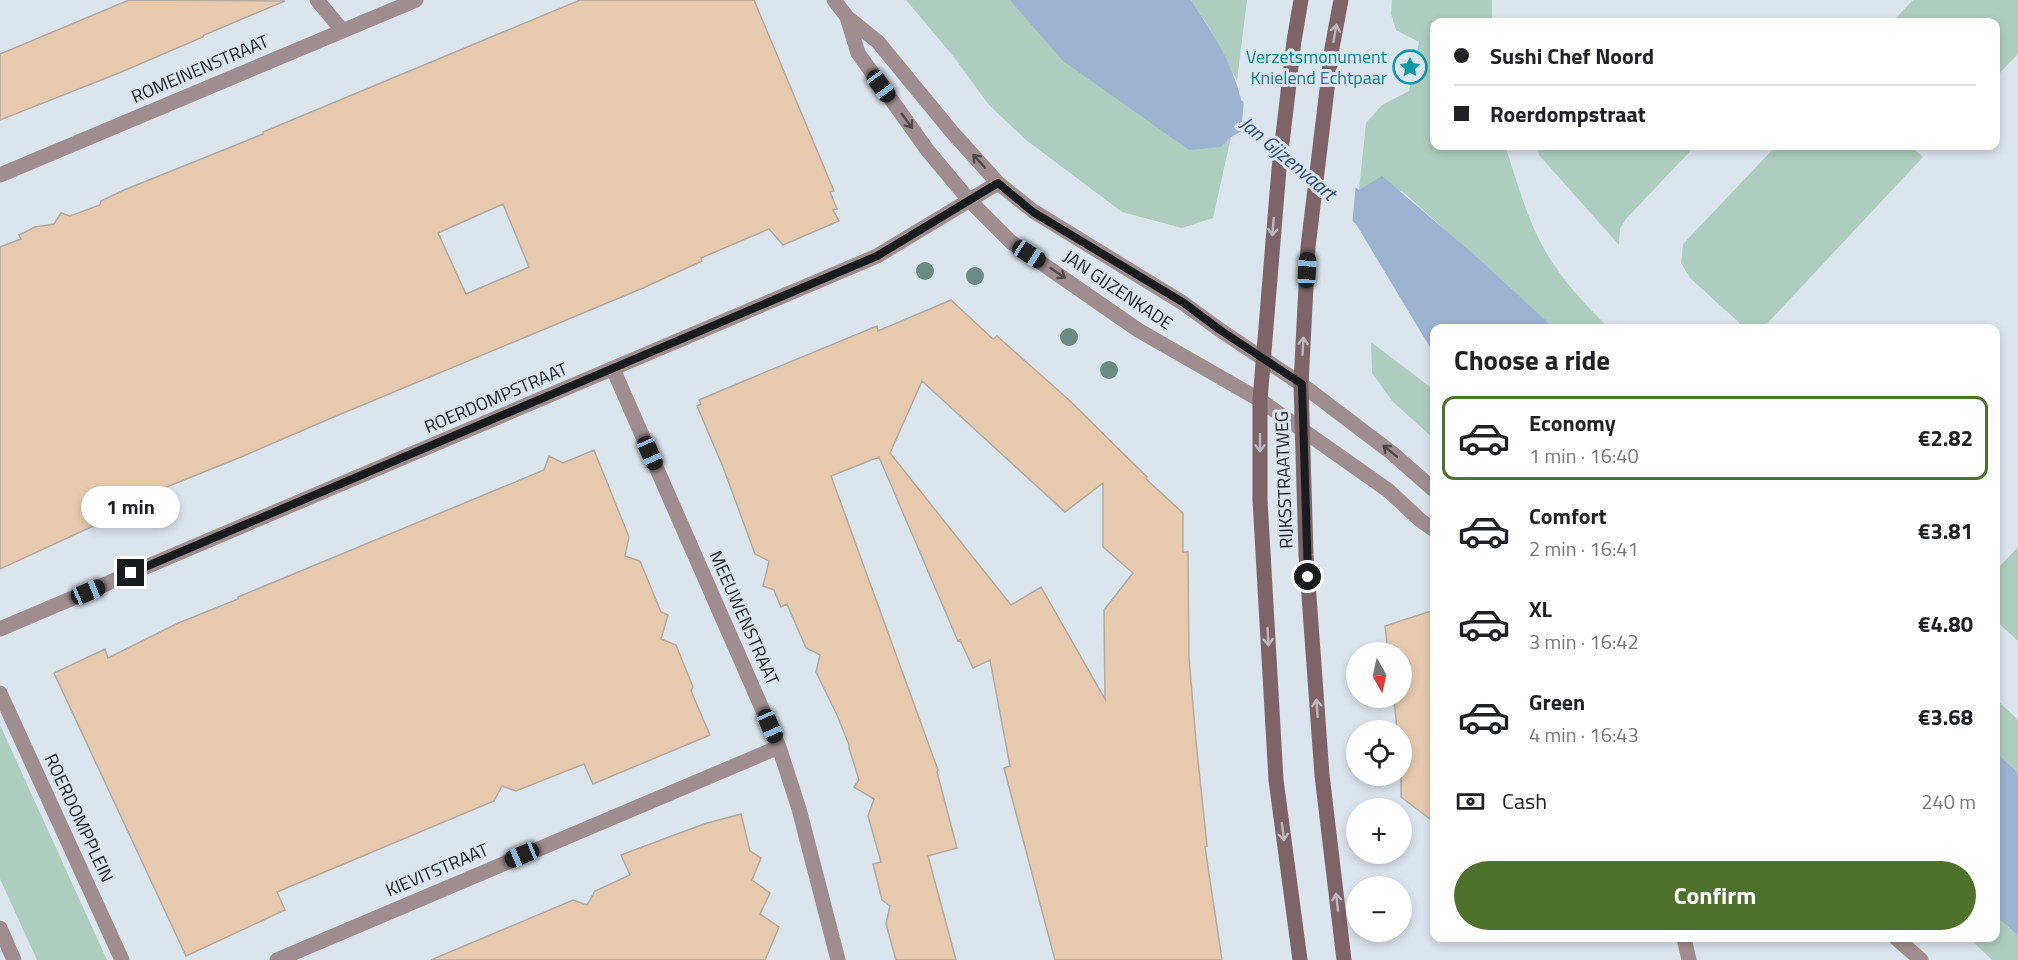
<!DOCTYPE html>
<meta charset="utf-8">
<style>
:root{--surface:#fff;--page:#f6f6f6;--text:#202124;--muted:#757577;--line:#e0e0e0;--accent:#4e722b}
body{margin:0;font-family:"Titillium Web",sans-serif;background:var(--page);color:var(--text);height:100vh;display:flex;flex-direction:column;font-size:22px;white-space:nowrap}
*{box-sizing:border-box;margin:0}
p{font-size:20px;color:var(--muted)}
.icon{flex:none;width:33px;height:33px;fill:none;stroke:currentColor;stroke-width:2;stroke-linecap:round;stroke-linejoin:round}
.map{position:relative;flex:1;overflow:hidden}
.panel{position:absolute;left:1430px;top:324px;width:570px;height:618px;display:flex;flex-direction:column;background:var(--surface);border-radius:12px;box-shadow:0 3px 9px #0003}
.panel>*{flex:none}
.top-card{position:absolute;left:1430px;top:18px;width:570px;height:132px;border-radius:12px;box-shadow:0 3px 9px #0003;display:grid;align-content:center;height:132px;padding:0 24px;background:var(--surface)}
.needle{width:39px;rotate:171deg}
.buttons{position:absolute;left:1346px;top:642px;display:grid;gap:12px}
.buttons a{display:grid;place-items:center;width:66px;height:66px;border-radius:50%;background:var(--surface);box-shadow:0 3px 9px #0003;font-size:30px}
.end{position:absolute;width:27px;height:27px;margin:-14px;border:8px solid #191c1f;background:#fff;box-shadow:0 0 0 3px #fff}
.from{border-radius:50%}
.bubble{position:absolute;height:42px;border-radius:21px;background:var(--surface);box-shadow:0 3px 9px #0003;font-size:20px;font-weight:700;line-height:42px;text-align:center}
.car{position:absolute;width:18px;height:36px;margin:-18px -9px;border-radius:8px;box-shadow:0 0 4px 2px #0007;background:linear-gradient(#222 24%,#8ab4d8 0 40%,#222 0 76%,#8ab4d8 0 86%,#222 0)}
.top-card b{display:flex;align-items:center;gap:21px;height:57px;font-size:22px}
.top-card b+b{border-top:2px solid var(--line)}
.top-card i{width:15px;height:15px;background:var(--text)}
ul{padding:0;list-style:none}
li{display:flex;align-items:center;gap:18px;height:84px;margin:0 12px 9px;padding:0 12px;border:3px solid transparent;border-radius:12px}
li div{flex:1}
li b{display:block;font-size:22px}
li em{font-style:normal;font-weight:700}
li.current{border-color:var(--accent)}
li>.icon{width:54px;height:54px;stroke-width:1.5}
h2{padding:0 24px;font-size:27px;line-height:72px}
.pay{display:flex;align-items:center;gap:15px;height:66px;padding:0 24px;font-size:22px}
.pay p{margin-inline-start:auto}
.primary-button{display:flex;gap:12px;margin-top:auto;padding:12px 24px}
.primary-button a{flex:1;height:69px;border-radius:36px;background:var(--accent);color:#fff;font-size:24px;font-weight:700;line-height:69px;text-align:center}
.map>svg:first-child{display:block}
</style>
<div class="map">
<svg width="2018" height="960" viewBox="0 0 2018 960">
<rect width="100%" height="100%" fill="#dbe5ee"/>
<path fill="#adcebe" d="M906,0H1010L1221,147L1231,137L1213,218L1182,228L1122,212L1026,140L989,105L953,56Z
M1191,0H1247L1237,81L1210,29Z
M1392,0H1492V22H1434V146H1505C1515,174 1523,206 1536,233C1553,270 1580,300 1609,328H1554L1402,191L1359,190L1366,123L1382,105L1409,91L1419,42L1396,30L1391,14Z
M1913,0H2018V54L1995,78V22H1892Z
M1536,146H1695L1626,219L1620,229L1619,245L1539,155Z
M1776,146H1910L1923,157L1763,328H1745L1690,278L1681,263L1683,244Z
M1371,342L1434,390V439L1392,401L1372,373Z
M2018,547V641L1995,620V571Z
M1995,698L2018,720V773L1995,751Z
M0,725L107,960H37L0,879Z
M1995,915L2018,936V960H1992L1969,938H1995Z"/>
<path fill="#9cb3d1" d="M1010,0H1191C1211,31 1233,63 1241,100L1359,190L1382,176L1471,252L1554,328H1434V354L1356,224L1240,132L1231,137L1221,147L1189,150L1063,61Z
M1995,751L2018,773V936L1995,915Z"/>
<path fill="#dbe5ee" d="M1244,98L1356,184L1352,225L1241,136Z"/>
<path fill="#e7c9ae" stroke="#b3aaa1" stroke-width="1.5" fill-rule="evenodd" d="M129,0L285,1L204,35L203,37L119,73L0,120V54Z
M580,0H754L834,191L830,192L837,209L833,210L839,221L783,245L769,229L701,258L702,261L643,288L329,419L241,457L112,509L115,516L0,569V247L21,239L19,235L35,227L54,224L61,213L70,216L100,205L101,201L124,190L263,134V132ZM503,204L529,267L466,294L438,233Z
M951,300L993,339L997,336L1069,400L1147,477L1146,479L1183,513V552H1188L1189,658L1196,741L1207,846L1205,847L1222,960H1055L1004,768L1010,766L990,660L973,668L960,640L958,641L879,457L831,476L938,770L937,772L957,848L928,856L956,960H896L886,924L890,906L882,900L873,864L881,862L868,816L874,799L854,787L859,780L849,748V745L837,715L816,672L820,655L806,648L787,604L781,607L774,590L763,586L769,561L755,554L723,467L697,406L701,404L699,400L744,381L877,326L878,331ZM922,381L1065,512L1103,483V547L1133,573L1104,610L1105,699L1041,587L1011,605L890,453Z
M594,450L629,537L625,556L640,561L661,612L668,615L661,639L676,645L693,687L691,691L710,735L593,784L584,764L516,791L502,786L494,801L277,892L285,910L186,956L54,673L105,649L108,658L176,624L238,599V597L544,470L549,456L563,463Z
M1434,610V822L1401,797V730H1397L1394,698H1401V652H1388L1385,626Z
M741,814L750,851L761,858L752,880L770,893L760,914L779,927L765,960H431L573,900L587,905L595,891L630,875L621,855L704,824Z"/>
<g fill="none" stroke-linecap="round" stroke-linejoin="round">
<path stroke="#a08d8f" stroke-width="15" d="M317,0L342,30
M0,175L416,0
M613,369L779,747L799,809L838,960
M0,629L877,256L998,183
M0,693L122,960
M0,928L14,960
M1684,938L1689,960
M277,960L779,747"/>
<path stroke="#a08d8f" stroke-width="15" d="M834,0L847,17L878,42L952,132L998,183L1033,211L1183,303L1220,330L1301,384L1392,453L1434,490
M847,17L858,53L928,151L970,201L1011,242L1138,330L1260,400L1389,491L1420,520L1434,530
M1896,938L1921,960"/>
<path stroke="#7e6466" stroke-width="15" d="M1341,0L1332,48L1308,247L1301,384L1306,555L1322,775L1344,960
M1300,960L1276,780L1260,500V400L1279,169L1294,41L1301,0"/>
</g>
<g fill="#6b8c86">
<circle cx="925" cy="271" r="9"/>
<circle cx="975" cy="276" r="9"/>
<circle cx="1069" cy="337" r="9"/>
<circle cx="1109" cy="370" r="9"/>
</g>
<defs><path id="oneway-shaft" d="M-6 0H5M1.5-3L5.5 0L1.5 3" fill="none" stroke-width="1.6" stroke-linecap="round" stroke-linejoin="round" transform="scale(1.5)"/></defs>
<g stroke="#bab8be">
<use href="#oneway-shaft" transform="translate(1335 33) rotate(-80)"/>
<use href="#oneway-shaft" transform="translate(1273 227) rotate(95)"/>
<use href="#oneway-shaft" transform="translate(1303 346) rotate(-87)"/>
<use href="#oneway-shaft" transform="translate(1260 443) rotate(90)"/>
<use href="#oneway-shaft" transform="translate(1268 637) rotate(87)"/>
<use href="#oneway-shaft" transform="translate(1317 708) rotate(-94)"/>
<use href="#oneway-shaft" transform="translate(1283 832) rotate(83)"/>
<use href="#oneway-shaft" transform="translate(1337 902) rotate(-97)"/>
</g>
<g stroke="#4f494c">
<use href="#oneway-shaft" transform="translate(907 121) rotate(54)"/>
<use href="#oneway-shaft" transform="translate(979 161) rotate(-132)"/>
<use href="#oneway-shaft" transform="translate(1058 273) rotate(34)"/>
<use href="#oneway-shaft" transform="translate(1390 451) rotate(-141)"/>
</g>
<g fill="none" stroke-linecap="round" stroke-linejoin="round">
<path stroke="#191c1f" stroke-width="8" d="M131,573L877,256L998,183L1033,212L1184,303L1220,330L1302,384L1308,577"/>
</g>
<defs>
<symbol id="sight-ring" viewBox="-11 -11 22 22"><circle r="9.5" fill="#dbe5ee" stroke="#0f9aa8" stroke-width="1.5"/><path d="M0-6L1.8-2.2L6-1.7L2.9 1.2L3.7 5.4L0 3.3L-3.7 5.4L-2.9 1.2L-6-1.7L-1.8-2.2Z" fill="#0f9aa8"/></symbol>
</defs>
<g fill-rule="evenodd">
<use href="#sight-ring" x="1391" y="48" width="38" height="38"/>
</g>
<g text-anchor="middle" stroke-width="6" stroke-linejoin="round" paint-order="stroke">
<g font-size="18" fill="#0d838f" stroke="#dbe5ee" text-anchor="end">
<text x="1387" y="63">Verzetsmonument<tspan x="1387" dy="21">Knielend Echtpaar</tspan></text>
</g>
<g font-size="18" fill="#191c1f" stroke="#dbe5ee">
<text transform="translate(200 69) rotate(-23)" y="6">ROMEINENSTRAAT</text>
<text transform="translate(1118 290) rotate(34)" y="6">JAN GIJZENKADE</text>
<text transform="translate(496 398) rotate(-23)" y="6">ROERDOMPSTRAAT</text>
<text transform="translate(1284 480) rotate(-92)" y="6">RIJKSSTRAATWEG</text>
<text transform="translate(744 618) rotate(66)" y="6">MEEUWENSTRAAT</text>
<text transform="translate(79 818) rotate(65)" y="6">ROERDOMPPLEIN</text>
<text transform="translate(437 870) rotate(-23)" y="6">KIEVITSTRAAT</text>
</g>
<g font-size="20" font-style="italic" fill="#284a73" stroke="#dbe5ee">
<text transform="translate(1288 158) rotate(40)" y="7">Jan Gijzenvaart</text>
</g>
</g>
</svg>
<div class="buttons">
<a><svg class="needle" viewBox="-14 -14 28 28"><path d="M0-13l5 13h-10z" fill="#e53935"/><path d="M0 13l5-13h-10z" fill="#757577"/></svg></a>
<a><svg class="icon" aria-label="locate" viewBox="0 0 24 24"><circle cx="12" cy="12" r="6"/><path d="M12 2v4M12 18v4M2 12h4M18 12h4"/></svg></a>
<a>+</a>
<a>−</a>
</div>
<i class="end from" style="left:1308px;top:577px"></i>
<i class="end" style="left:131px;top:573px"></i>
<div class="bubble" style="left:81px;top:486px;width:99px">1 min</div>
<i class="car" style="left:881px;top:86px;rotate:144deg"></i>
<i class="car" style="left:1029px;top:254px;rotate:123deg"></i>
<i class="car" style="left:1307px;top:270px;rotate:3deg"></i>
<i class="car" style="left:650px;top:453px;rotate:156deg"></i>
<i class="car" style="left:88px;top:592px;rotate:67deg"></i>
<i class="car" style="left:770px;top:726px;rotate:156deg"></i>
<i class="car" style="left:522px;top:855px;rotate:247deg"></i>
<div class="top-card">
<b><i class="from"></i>Sushi Chef Noord</b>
<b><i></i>Roerdompstraat</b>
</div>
<section class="panel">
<h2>Choose a ride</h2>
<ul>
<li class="current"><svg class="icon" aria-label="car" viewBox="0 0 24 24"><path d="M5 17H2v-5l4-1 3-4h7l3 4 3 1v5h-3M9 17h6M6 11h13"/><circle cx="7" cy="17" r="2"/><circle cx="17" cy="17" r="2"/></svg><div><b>Economy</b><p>1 min · 16:40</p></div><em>€2.82</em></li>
<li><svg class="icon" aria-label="car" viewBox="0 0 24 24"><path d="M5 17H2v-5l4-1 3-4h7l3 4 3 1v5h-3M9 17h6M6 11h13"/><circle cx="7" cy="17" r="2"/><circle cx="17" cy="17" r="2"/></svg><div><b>Comfort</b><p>2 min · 16:41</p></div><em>€3.81</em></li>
<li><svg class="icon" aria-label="car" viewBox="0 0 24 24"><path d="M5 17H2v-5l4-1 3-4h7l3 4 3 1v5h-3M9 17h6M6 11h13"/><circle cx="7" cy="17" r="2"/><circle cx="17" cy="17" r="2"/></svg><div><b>XL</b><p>3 min · 16:42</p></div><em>€4.80</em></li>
<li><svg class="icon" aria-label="car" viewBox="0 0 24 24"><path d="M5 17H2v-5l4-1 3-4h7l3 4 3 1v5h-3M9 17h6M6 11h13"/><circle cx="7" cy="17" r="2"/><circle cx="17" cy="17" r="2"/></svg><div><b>Green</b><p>4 min · 16:43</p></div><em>€3.68</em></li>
</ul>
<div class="pay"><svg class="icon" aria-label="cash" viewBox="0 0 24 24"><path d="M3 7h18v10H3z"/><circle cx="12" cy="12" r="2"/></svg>Cash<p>240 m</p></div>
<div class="primary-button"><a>Confirm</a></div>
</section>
</div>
